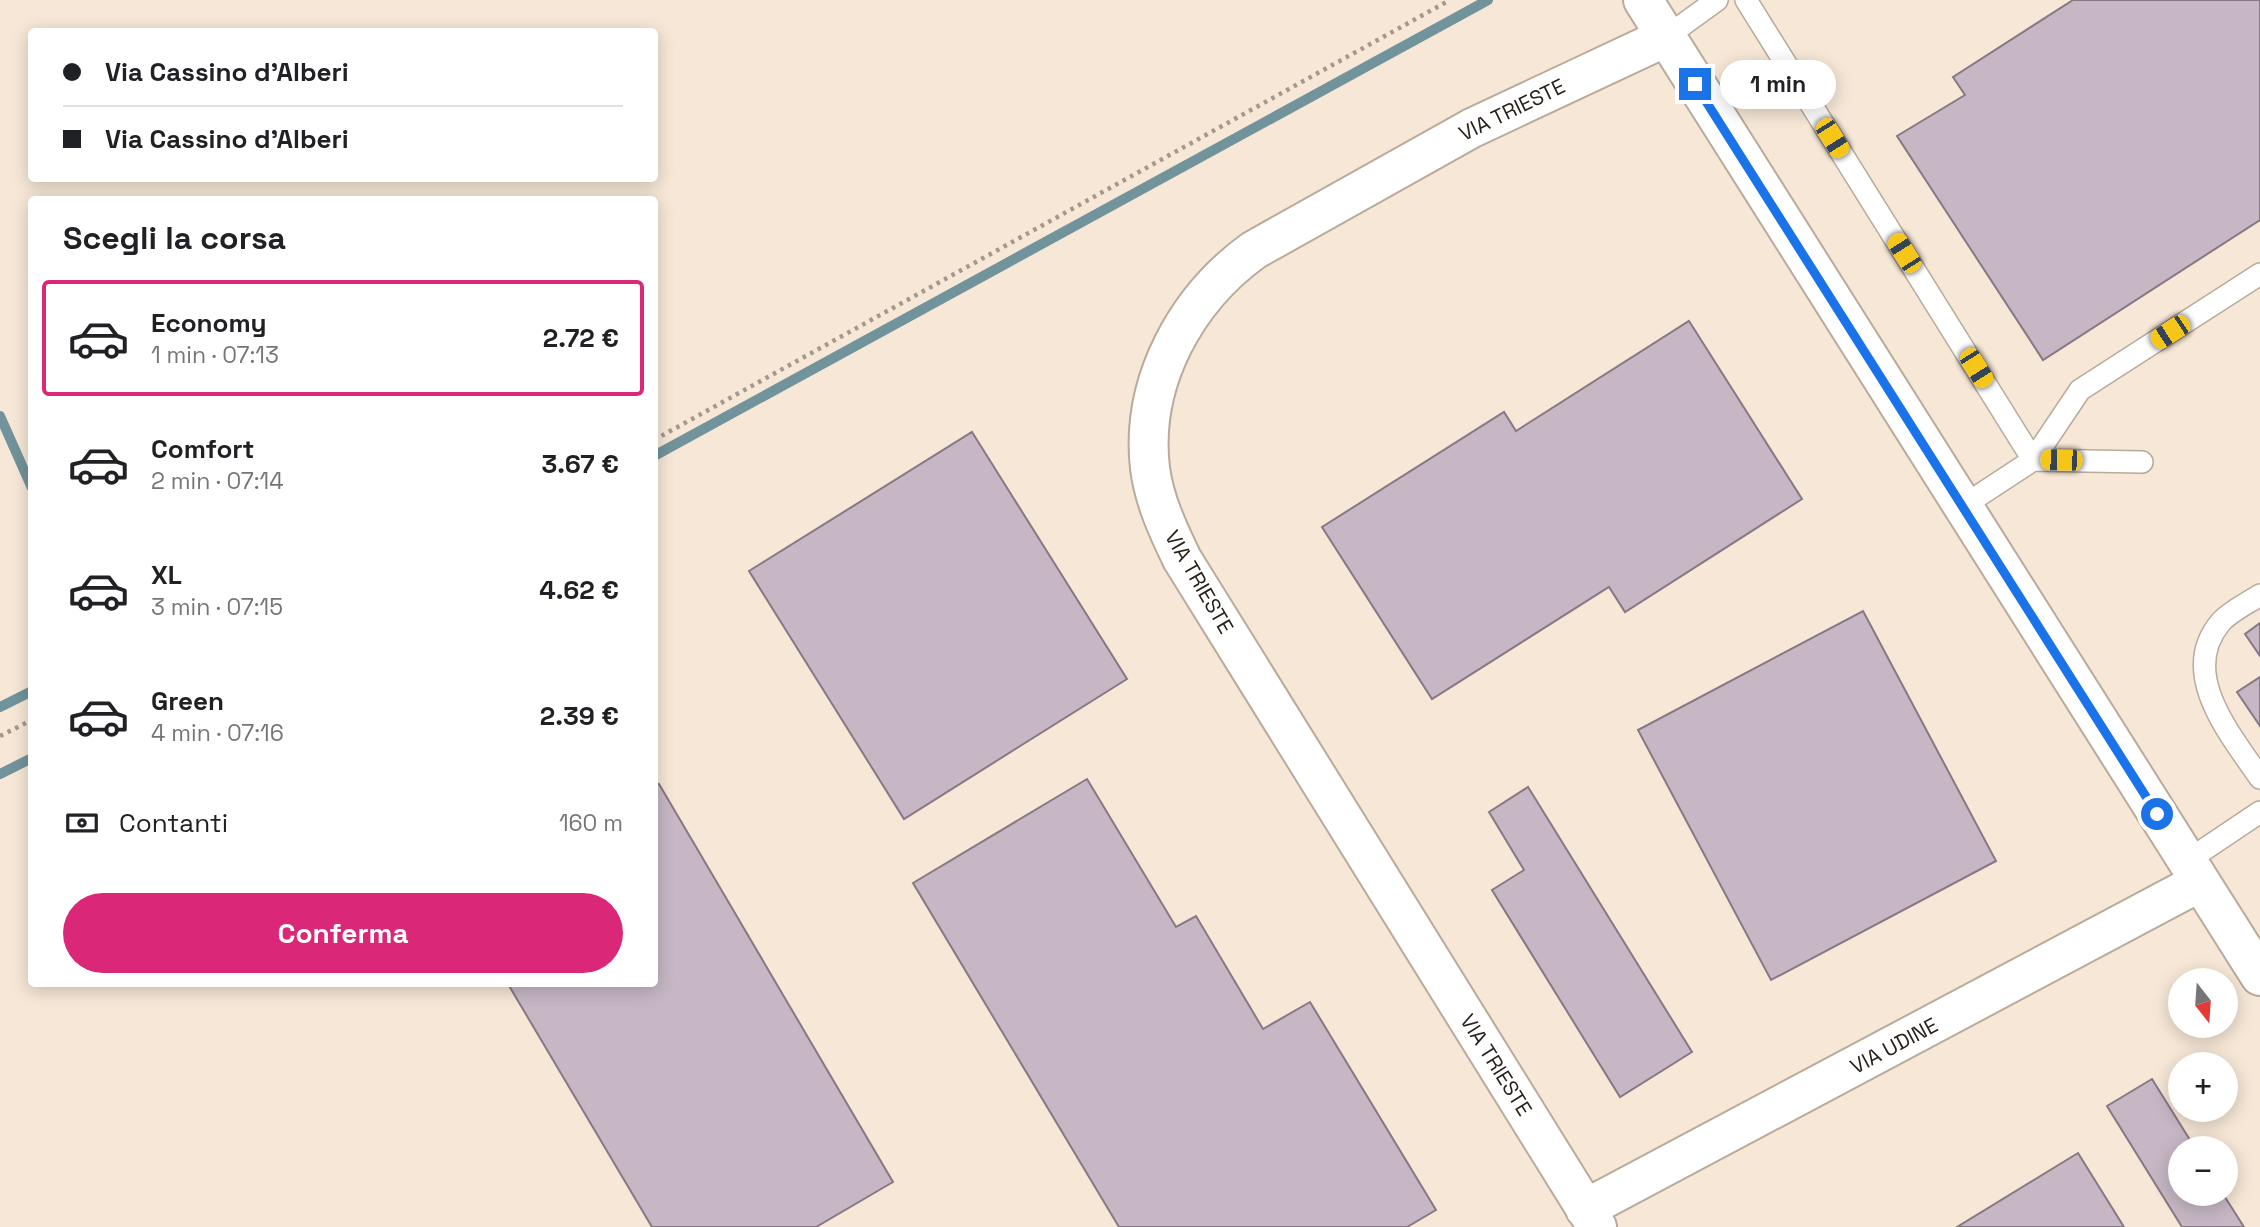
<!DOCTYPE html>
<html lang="it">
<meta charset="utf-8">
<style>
:root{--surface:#fff;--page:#f6f6f6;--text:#202124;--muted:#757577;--line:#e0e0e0;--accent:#db2777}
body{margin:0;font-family:"Space Grotesk",sans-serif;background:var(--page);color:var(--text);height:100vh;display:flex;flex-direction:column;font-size:26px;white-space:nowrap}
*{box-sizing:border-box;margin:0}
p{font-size:23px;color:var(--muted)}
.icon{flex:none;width:38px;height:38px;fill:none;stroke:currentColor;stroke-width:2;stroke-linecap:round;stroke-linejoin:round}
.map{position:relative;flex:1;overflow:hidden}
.drawer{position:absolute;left:28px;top:196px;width:630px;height:791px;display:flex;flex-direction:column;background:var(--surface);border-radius:7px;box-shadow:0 4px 18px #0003}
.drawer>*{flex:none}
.hud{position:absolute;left:28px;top:28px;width:630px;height:154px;border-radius:7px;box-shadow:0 4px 18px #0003;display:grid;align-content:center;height:154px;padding:0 35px;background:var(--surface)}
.needle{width:46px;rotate:163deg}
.tools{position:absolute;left:2168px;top:968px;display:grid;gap:14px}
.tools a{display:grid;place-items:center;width:70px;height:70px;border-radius:50%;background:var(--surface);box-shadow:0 4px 18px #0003;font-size:35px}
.end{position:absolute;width:32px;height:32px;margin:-16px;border:9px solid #1a73e8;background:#fff;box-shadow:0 0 0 4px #fff}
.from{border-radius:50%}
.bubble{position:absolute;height:49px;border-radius:24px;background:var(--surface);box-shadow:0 4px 18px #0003;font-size:23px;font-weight:800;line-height:49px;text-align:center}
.car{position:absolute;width:21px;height:42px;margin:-21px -10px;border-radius:9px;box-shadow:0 0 5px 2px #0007;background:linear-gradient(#f5c518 24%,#345 0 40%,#f5c518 0 76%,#345 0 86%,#f5c518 0)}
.hud b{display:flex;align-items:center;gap:24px;height:66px;font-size:26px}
.hud b+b{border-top:2px solid var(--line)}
.hud i{width:18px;height:18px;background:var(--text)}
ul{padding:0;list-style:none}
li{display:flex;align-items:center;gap:21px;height:116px;margin:0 14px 10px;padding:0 21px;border:4px solid transparent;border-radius:7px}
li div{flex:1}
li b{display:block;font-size:26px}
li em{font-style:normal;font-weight:800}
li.current{border-color:var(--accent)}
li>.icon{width:63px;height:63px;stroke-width:1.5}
h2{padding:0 35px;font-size:32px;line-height:84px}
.pay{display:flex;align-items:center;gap:18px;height:77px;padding:0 35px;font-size:26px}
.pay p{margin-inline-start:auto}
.primary-button{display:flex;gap:14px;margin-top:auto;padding:14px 35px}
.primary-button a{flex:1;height:80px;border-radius:42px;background:var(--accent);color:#fff;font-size:28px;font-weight:800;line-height:80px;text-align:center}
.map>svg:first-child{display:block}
</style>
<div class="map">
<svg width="2260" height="1227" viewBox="0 0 2260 1227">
<rect width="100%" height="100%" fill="#f6e7d6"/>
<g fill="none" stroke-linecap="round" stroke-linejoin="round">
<path stroke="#71939b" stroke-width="10" d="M0,416L32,488
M654,456L1488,0
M0,707L32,691
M0,774L32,758"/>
</g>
<path fill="#c7b7c5" stroke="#877885" stroke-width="2" d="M2073,0H2260V220L2043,360L1897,136L1965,95L1953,77Z
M1689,321L1802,499L1625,612L1609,587L1432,699L1322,527L1504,412L1516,431Z
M972,432L1127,679L904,819L749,571Z
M1863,611L1996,861L1771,980L1638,730Z
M2260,623V656L2245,634Z
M2260,677V726L2237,692Z
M1087,779L1176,927L1196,916L1263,1029L1310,1002L1436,1210L1407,1227H1119L913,883Z
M659,784L893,1182L816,1227H652L508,984H654V787Z
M1528,787L1692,1052L1620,1097L1492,890L1524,870L1489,812Z
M2152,1079L2195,1148H2180V1194H2223L2244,1227H2182L2107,1106Z
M2078,1153L2124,1227H1957Z"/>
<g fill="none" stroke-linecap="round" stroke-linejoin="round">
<defs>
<path id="service" d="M1746,0L2033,460L2142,462
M1666,37L1717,0
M1963,506L2033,460L2080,390L2260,274
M2260,595C2248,603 2229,612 2220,623C2178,674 2231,735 2260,778
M2187,861L2260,812"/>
<path id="minor" d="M1585,1209L2200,882
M1597,1227L1182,559C1168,530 1154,500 1150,468C1140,382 1186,299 1254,250L1472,128L1666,37"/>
<path id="tertiary" d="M1643,0L2260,976"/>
</defs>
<use href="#service" stroke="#b9ab9b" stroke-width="24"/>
<use href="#minor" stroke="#b9ab9b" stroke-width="42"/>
<use href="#tertiary" stroke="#b9ab9b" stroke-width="42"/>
<path stroke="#a4988b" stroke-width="4.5" stroke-dasharray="3.5 5" stroke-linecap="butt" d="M654,440L1450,0
M0,736L32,720"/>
<use href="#service" stroke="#fff" stroke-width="21"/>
<use href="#minor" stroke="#fff" stroke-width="38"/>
<use href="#tertiary" stroke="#fff" stroke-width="38"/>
</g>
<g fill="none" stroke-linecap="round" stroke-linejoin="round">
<path stroke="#1a73e8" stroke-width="9" d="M1695,84L2157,814"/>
</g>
<g text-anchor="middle" stroke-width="7" stroke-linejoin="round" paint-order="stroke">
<g font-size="21" fill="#27211b" stroke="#fff">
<text transform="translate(1512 110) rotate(-26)" y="7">VIA TRIESTE</text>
<text transform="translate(1199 582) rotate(60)" y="7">VIA TRIESTE</text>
<text transform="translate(1894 1046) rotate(-28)" y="7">VIA UDINE</text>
<text transform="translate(1496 1065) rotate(58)" y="7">VIA TRIESTE</text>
</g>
</g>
</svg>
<div class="tools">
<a><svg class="needle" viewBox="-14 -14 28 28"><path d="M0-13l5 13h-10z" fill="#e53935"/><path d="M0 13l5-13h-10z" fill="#757577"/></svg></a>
<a>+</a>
<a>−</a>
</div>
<i class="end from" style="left:2157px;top:814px"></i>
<i class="end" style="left:1695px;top:84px"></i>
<div class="bubble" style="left:1720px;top:60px;width:116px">1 min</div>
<i class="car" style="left:1832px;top:138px;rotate:148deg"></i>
<i class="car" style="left:1904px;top:253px;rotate:328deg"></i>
<i class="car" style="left:2170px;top:332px;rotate:237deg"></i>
<i class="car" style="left:1976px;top:368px;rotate:148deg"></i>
<i class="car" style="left:2061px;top:460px;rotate:271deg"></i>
<div class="hud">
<b><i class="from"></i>Via Cassino d'Alberi</b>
<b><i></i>Via Cassino d'Alberi</b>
</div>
<section class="drawer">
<h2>Scegli la corsa</h2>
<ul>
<li class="current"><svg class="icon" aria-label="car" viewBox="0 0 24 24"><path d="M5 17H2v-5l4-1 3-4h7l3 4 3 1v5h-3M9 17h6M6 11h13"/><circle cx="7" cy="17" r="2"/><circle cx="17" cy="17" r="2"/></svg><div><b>Economy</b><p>1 min · 07:13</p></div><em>2.72 €</em></li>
<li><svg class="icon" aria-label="car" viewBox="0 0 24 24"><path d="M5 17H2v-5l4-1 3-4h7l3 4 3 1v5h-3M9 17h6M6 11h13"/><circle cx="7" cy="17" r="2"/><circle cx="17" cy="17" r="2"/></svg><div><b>Comfort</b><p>2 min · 07:14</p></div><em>3.67 €</em></li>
<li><svg class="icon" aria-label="car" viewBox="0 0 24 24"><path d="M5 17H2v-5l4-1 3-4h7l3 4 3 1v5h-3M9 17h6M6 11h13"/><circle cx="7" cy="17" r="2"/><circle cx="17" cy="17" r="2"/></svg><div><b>XL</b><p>3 min · 07:15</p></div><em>4.62 €</em></li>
<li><svg class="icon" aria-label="car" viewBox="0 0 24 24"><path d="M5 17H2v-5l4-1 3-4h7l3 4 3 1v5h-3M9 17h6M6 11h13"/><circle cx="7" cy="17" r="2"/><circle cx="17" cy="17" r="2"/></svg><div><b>Green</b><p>4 min · 07:16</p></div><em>2.39 €</em></li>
</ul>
<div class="pay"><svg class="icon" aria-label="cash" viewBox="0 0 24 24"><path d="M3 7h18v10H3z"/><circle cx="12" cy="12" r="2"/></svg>Contanti<p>160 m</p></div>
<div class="primary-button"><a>Conferma</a></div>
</section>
</div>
